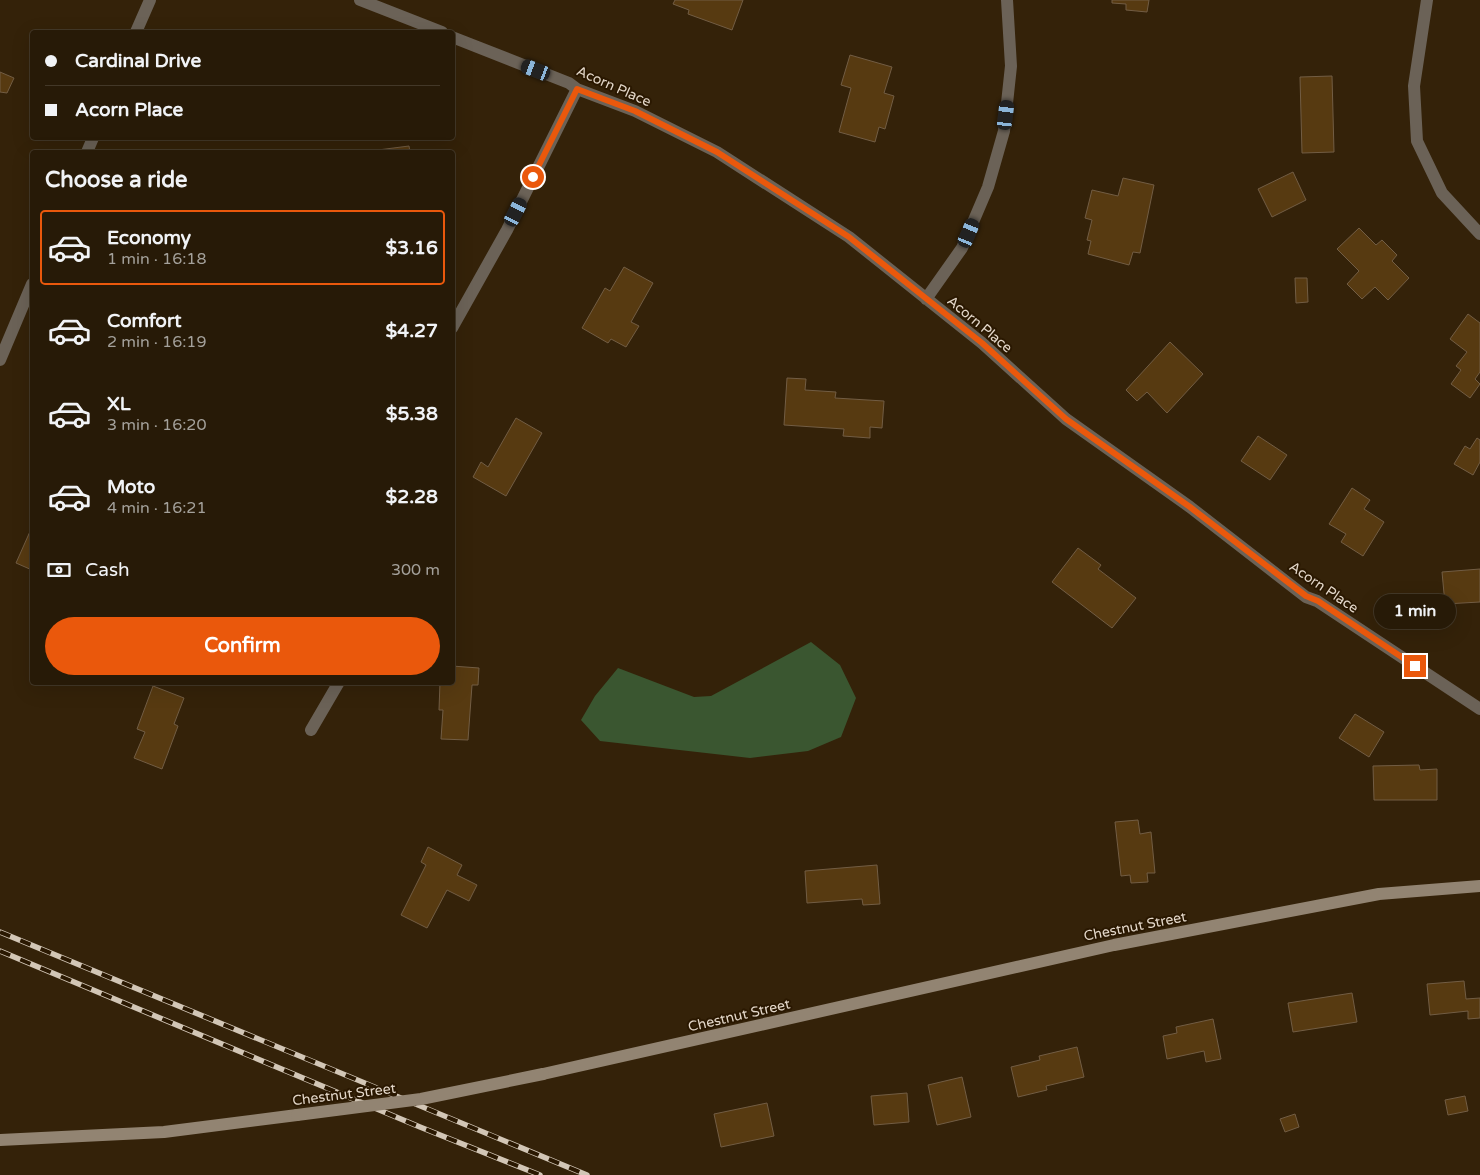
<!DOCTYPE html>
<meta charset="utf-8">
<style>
:root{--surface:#271a07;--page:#332715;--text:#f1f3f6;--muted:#a4a19b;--line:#433828;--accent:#ea580c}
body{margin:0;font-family:"Varela Round",sans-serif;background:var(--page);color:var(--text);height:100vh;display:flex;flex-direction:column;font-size:19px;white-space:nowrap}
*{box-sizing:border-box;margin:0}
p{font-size:16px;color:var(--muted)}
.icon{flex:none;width:28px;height:28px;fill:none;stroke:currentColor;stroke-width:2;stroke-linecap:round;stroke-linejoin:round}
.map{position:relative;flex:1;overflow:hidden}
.drawer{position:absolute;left:30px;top:150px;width:425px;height:535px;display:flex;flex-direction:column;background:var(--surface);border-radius:5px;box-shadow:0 5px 20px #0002,0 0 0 1px var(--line)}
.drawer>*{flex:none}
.hud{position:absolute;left:30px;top:30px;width:425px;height:110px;border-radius:5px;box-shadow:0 5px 20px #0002,0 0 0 1px var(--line);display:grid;align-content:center;height:110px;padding:0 15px;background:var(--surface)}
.end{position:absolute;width:22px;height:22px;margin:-11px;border:6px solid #ea580c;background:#fff;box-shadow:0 0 0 2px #fff}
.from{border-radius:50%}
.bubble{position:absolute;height:35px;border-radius:18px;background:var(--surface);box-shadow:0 5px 20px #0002,0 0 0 1px var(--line);font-size:16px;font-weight:800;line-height:35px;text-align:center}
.car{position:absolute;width:15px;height:30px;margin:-15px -8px;border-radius:6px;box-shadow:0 0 4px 1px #0007;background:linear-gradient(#222 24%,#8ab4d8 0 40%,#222 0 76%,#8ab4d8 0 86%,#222 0)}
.hud b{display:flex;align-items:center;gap:18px;height:48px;font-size:19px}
.hud b+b{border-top:1px solid var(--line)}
.hud i{width:12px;height:12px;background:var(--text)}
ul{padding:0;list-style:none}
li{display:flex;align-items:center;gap:15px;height:75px;margin:0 10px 8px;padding:0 5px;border:2px solid transparent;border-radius:5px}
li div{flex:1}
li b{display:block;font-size:19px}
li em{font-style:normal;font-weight:800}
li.selected{border-color:var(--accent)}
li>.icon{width:45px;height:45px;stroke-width:1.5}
h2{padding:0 15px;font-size:22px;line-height:60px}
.pay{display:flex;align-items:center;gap:12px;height:55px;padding:0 15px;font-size:19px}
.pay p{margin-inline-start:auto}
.button{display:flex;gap:10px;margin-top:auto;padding:10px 15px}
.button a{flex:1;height:58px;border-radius:30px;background:var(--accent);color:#fff;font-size:20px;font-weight:800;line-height:58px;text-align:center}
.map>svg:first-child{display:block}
</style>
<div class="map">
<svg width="1480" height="1175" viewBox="0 0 1480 1175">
<rect width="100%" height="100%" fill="#342209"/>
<path fill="#3a5630" d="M811,642L840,665L856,698L841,737L808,751L750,758L600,741L581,720L595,696L618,668L694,697L711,696Z"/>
<path fill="#573a11" stroke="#725d44" d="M675,0H743L732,30L688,14L689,10L673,4Z
M1112,0H1149L1147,12L1126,10V4L1112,3Z
M850,55L892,67L884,93L894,96L885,129L879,127L875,142L839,132L851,88L841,85Z
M0,72L14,78L7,93L0,92Z
M1332,76L1334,152L1302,153L1300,77Z
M409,146L410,152H378V150Z
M1293,172L1306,200L1272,217L1258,189Z
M1123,178L1154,185L1140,253L1133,252L1129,265L1088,254L1091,241L1087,240L1092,220L1085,218L1092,190L1118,196Z
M1359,228L1376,245L1382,240L1397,255L1392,261L1409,278L1388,300L1375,287L1362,299L1347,284L1359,271L1337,249Z
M624,267L653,283L631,322L639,326L626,347L611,339L608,343L582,328L605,288L610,291Z
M1295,278H1307L1308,302L1296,303Z
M1468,314L1480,323V372L1475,379L1480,384L1470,398L1451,384L1461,370L1456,366L1467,352L1450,339Z
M1170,342L1203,374L1167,413L1147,392L1137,401L1126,390Z
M787,378L806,379L805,390L836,392L835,398L884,401L882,428L870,427V438L843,436L844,429L784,425Z
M516,418L542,433L506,496L473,477L481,462L488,467Z
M1258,436L1287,455L1270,480L1241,461Z
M1477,438L1480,440V462L1473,475L1454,464L1465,446L1470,449Z
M1352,488L1370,500L1364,509L1384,522L1363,556L1341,542L1346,534L1329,524Z
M32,527V570L16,563Z
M1078,548L1101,565L1098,569L1136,598L1112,628L1052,582Z
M1480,569V602L1445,604L1442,572Z
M452,666L479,668L478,685H472L468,740L441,739L443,710H439L440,682H452Z
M153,686L184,698L174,724L178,726L162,769L134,758L145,732L137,729Z
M1355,714L1384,732L1369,757L1339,738Z
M1419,765L1420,770L1437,769V800H1374L1373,766Z
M1138,820L1140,834L1151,832L1155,873H1147L1148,882L1131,883L1130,875L1121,876L1115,822Z
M428,847L462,865L457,875L477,885L469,901L447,890L427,928L401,915L426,865L421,862Z
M877,865L880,904L863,905L862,899L807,903L805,871Z
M1464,981L1466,999L1480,998V1018L1468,1019V1011L1430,1015L1427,984Z
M1352,993L1357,1022L1293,1032L1288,1003Z
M1213,1019L1221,1059L1206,1062L1204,1051L1167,1059L1163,1036L1177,1033L1176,1027Z
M1077,1047L1084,1077L1046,1086L1047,1090L1018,1097L1011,1067L1040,1060L1039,1056Z
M962,1077L971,1117L937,1125L928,1085Z
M907,1093L909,1122L874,1125L871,1096Z
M1465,1096L1468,1111L1448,1115L1445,1100Z
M767,1103L774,1136L721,1147L714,1114Z
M1295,1114L1299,1127L1285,1132L1280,1119Z"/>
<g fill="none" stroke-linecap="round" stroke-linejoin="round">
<path stroke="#6b6257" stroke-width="12" d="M360,0L442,32
M1427,0L1414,86L1417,141L1442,193L1480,234
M136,32L150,0
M452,37L569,83L577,89L635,111L717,152L849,237L982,343L1066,419L1190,507L1306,597L1317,601L1480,709
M87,152L93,138
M926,299L962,248L988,187L1004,131L1011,66L1007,0
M452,328L507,230L577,89
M0,360L32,284
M311,730L339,682"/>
<path stroke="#928472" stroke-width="12" d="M543,1074L1114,945L1379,894L1480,886
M0,1140L164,1132L297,1115"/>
<defs>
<path id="rail" d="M0,932L587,1175
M0,951L420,1127L540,1175"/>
</defs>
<use href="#rail" stroke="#d2c6b6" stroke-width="5.5"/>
<use href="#rail" stroke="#2a1801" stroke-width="4" stroke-dasharray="11" stroke-linecap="butt"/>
<path stroke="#928472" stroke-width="12" d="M297,1115L421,1099L543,1074"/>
</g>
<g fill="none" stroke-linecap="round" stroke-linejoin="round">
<path stroke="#ea580c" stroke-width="6" d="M533,177L577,89L635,111L717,152L849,237L982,343L1066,419L1190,507L1306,596L1318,601L1415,666"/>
</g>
<g text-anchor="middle" stroke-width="4" stroke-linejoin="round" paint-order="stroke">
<g font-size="14" fill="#e4d8ca" stroke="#2a1801">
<text transform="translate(614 86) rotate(24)" y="5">Acorn Place</text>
<text transform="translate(980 324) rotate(40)" y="5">Acorn Place</text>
<text transform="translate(1324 587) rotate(34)" y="5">Acorn Place</text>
<text transform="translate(1135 926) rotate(-11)" y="5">Chestnut Street</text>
<text transform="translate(739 1015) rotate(-13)" y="5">Chestnut Street</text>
<text transform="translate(344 1094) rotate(-7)" y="5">Chestnut Street</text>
</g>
</g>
</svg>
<i class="end from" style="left:533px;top:177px"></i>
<i class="end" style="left:1415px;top:666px"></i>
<div class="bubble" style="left:1374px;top:594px;width:82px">1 min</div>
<i class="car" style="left:536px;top:70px;rotate:291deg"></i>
<i class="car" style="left:1006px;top:115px;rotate:7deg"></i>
<i class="car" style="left:516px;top:212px;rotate:27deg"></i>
<i class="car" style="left:969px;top:233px;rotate:23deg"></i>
<div class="hud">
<b><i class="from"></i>Cardinal Drive</b>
<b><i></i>Acorn Place</b>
</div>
<section class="drawer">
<h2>Choose a ride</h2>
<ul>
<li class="selected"><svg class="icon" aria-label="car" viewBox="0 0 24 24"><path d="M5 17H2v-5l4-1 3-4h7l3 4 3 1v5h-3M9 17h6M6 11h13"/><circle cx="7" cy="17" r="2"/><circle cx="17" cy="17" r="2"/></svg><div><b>Economy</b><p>1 min · 16:18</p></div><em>$3.16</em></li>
<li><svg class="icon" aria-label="car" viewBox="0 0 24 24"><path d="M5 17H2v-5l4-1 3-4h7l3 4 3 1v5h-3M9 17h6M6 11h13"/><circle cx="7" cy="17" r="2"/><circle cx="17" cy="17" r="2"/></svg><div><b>Comfort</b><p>2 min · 16:19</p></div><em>$4.27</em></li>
<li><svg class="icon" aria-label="car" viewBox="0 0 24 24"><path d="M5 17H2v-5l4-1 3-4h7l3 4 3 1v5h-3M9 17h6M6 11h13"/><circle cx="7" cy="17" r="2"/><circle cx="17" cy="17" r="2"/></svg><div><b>XL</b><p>3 min · 16:20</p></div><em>$5.38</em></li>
<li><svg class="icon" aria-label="car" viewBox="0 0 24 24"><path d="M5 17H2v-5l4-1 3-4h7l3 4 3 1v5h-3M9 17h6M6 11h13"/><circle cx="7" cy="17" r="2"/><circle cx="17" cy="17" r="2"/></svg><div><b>Moto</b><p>4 min · 16:21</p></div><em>$2.28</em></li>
</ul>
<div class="pay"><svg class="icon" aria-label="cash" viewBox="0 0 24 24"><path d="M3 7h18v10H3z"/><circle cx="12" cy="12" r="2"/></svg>Cash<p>300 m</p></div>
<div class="button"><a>Confirm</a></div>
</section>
</div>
